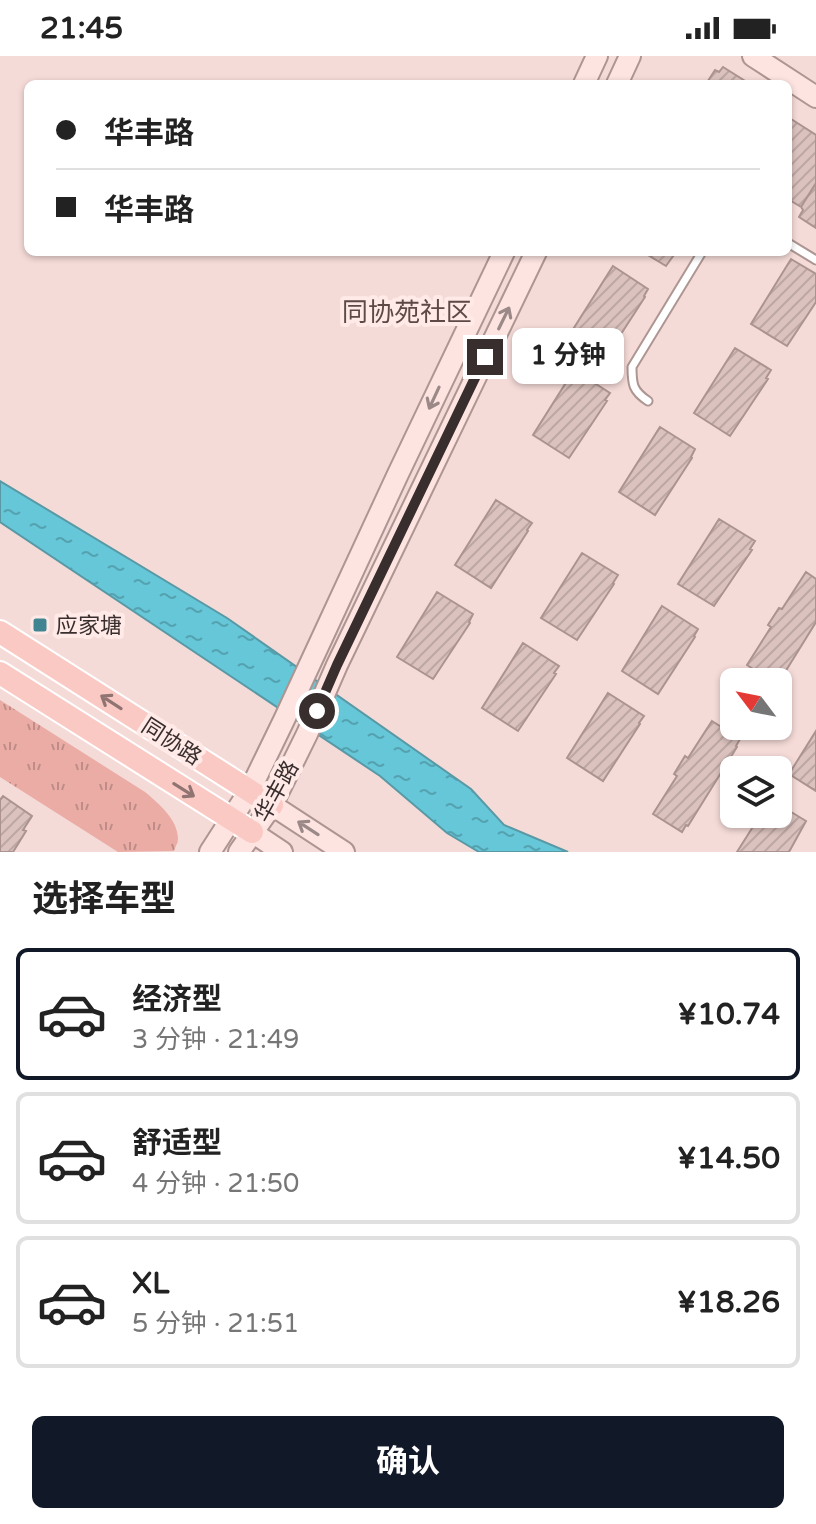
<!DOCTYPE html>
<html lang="zh">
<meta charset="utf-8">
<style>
:root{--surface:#fff;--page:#f2f2f2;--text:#222;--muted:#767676;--line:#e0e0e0;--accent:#111827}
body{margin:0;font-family:"Varela Round","Noto Sans SC",sans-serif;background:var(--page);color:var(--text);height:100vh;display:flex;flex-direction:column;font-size:30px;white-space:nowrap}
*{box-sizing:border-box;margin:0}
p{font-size:26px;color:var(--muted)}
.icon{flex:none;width:44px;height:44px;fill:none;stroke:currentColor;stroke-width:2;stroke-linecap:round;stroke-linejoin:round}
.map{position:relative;height:796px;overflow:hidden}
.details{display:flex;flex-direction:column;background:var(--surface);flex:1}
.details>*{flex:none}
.hud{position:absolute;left:24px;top:24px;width:768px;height:176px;border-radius:12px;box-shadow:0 2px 6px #0004;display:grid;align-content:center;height:176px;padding:0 32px;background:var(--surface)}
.needle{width:52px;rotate:302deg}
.controls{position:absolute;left:720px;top:612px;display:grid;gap:16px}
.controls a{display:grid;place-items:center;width:72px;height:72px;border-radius:12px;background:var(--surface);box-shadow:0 2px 6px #0004;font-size:40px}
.end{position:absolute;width:36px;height:36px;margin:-18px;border:10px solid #382e2d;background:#fff;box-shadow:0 0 0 4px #fff}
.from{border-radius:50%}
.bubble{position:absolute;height:56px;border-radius:12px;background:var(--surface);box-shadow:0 2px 6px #0004;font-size:26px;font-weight:700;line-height:56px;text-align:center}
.hud b{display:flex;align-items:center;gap:28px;height:76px;font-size:30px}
.hud b+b{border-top:2px solid var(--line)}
.hud i{width:20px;height:20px;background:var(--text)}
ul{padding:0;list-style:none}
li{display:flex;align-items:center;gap:24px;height:132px;margin:0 16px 12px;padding:0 16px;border:4px solid var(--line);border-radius:12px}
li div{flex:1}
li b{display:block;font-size:30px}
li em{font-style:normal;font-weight:700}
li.active{border-color:var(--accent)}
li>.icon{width:72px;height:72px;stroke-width:1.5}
h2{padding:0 32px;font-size:36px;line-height:96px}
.primary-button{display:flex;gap:16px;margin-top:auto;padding:16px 32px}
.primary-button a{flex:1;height:92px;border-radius:12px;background:var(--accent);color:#fff;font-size:32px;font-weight:700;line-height:92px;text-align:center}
.status{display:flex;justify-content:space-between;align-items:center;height:56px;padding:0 40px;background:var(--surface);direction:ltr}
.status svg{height:22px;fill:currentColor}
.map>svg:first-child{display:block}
</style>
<div class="status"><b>21:45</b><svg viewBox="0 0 49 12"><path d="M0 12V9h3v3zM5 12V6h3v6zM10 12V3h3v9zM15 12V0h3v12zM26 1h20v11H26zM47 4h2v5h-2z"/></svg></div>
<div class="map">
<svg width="816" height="796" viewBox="0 0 816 796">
<defs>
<pattern id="grass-tufts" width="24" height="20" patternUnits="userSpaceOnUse" patternTransform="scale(2)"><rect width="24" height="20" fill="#eaaca5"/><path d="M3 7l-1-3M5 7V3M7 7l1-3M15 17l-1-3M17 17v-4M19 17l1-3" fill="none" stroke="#bf8c87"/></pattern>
<pattern id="water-ripples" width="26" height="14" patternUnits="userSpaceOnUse" patternTransform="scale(2)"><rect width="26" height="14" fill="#65c7d8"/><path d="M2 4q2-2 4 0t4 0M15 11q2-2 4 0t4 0" fill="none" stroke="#54a2b0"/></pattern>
<pattern id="building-hatch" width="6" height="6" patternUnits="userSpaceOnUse" patternTransform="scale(2)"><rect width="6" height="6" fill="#dbc2be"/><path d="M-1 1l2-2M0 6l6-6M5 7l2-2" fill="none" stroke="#bda7a4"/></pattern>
</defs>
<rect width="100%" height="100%" fill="#f5dbd8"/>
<path fill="url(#grass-tufts)" d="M0,644L145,736C158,747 178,763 178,783C178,787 175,791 174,795L118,796L0,721Z"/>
<path fill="url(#water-ripples)" stroke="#5899a5" stroke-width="2" d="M0,425L227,562L471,733L504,769L568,796H479L447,777L380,720L0,466Z"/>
<path fill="url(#building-hatch)" stroke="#ab9390" stroke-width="2" d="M723,11L750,28H706L715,14L719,16Z
M788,61L816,79V127L801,151L788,143Z
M816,127V172L799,161L803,154L801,151Z
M643,196H676L666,210Z
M791,203L816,218V246L787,290L751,268Z
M613,210L648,233L644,240L645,241L608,298L572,275Z
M735,292L771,314L766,322L768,323L730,380L694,357Z
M574,314L610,337L605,344L607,345L569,402L533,379Z
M660,371L695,393L691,401L692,402L655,459L619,436Z
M496,444L532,467L527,474L528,475L491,532L455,509Z
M719,463L755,485L750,493L752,494L714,550L678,528Z
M582,497L618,519L613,527L614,528L577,584L541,562Z
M806,516L816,523V566L782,621L780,620L776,626H773L747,609L771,571L768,569L779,552L782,553Z
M437,536L473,558L469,566L470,567L433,623L397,601Z
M662,550L698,573L694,580L695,581L658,638L622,615Z
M523,587L559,610L554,617L556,618L518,675L482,652Z
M608,637L644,660L639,667L640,668L603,725L567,702Z
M712,665L740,683L736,690L737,691L688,770L686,769L682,776L653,758L677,720L674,718L685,700L688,702Z
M816,675V735L789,718Z
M3,740L32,760L23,774L26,775L13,796H0V744Z
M778,748L806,765L789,796H737L761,758H778Z"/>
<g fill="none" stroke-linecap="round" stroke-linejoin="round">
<defs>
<path id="lane" d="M788,187L816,204
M648,345C633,335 632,329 632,311L702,196"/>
<path id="secondary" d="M753,0L816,41
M584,28L597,0
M617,28L630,0
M272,749L344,796
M252,776L282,796
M210,796L250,734L284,664L398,418L504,196
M239,796L272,749L307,678L337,609L536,196"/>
<path id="primary" d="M0,576L272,749
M0,617L252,776"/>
</defs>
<use href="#lane" stroke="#ad9592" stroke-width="11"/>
<use href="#secondary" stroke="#ad9592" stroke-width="24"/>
<use href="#primary" stroke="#fff" stroke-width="26"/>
<use href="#lane" stroke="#fff" stroke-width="7"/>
<use href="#secondary" stroke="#fde4e1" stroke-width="20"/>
<use href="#primary" stroke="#fbc9c4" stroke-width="22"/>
</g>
<defs><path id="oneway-shaft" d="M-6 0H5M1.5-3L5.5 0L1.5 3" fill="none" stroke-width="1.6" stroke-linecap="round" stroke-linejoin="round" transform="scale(2)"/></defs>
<g stroke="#9a8987">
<use href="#oneway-shaft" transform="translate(504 262) rotate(-64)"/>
<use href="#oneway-shaft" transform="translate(434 342) rotate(115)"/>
<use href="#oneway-shaft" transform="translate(308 772) rotate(-147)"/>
</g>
<g stroke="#907471">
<use href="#oneway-shaft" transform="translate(111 646) rotate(-147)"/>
<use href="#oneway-shaft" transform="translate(184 734) rotate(32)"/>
</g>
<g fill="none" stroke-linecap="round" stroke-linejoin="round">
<path stroke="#382e2d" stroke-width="10" d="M317,655L337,609L485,301"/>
</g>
<rect fill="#408591" stroke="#ffeae7" stroke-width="3" x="32" y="561" width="16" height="16" rx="4"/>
<g text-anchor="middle" stroke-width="8" stroke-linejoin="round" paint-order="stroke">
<g font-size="22" fill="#382e2d" stroke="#ffeae7" text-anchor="start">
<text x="56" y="577">应家塘</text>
</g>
<g font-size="22" fill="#382e2d" stroke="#ffeae7">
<text transform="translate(172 685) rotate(33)" y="8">同协路</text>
<text transform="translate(276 735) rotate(-61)" y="8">华丰路</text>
</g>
<g font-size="26" fill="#5e4946" stroke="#ffeae7">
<text x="407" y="265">同协苑社区</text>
</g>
</g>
</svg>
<div class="controls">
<a><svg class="needle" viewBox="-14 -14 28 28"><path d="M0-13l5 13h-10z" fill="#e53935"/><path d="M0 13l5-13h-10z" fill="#767676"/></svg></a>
<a><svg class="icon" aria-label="layers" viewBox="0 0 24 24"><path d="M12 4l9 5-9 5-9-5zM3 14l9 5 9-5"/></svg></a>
</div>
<i class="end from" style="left:317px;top:655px"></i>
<i class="end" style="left:485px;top:301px"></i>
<div class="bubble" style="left:512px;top:272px;width:112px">1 分钟</div>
<div class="hud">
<b><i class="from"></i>华丰路</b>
<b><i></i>华丰路</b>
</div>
</div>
<section class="details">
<h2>选择车型</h2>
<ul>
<li class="active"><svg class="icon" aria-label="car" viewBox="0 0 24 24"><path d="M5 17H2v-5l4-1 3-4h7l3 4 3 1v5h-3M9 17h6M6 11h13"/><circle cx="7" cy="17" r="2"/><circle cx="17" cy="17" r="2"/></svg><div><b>经济型</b><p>3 分钟 · 21:49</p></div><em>¥10.74</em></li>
<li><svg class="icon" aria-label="car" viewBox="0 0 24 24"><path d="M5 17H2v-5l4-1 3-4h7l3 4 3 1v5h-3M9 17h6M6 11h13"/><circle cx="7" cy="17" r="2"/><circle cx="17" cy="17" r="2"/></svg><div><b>舒适型</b><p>4 分钟 · 21:50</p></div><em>¥14.50</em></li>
<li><svg class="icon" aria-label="car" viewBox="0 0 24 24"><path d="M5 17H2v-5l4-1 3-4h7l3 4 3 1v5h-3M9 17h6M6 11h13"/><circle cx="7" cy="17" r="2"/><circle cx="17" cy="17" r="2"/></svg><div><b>XL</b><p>5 分钟 · 21:51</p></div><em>¥18.26</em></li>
</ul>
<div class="primary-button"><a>确认</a></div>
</section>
